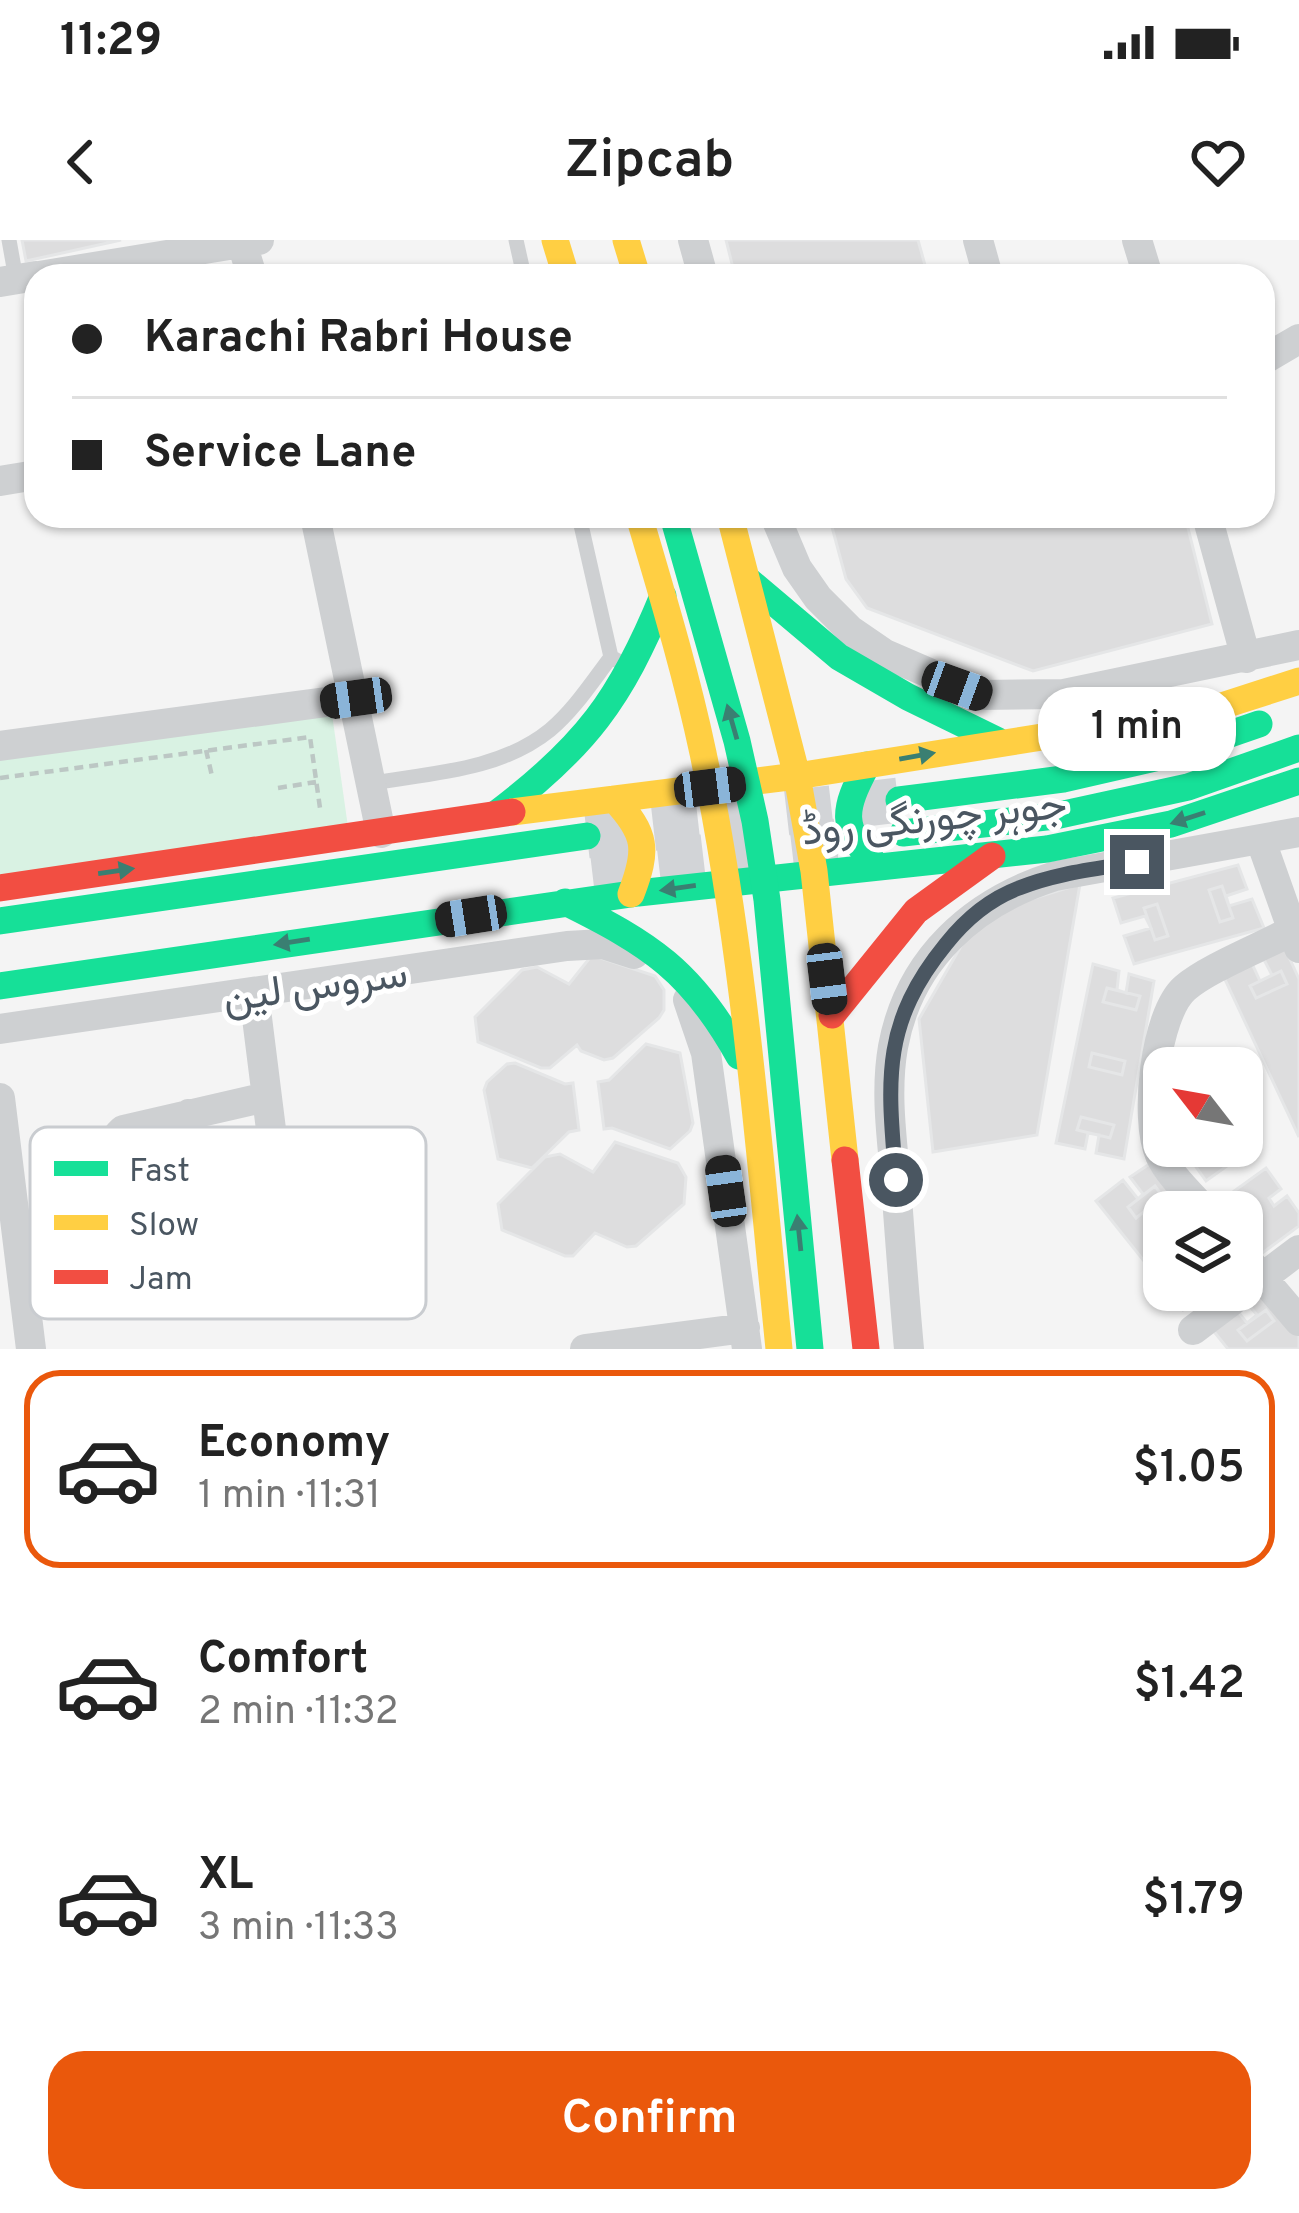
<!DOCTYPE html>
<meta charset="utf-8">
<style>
:root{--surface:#fff;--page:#f6f6f6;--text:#222;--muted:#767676;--line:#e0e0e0;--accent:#ea580c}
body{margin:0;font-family:Overpass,Vazirmatn,sans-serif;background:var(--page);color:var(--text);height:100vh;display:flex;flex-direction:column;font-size:45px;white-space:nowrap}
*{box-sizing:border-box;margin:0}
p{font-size:39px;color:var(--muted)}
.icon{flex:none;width:66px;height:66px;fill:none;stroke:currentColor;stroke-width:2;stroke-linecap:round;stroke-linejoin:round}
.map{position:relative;height:1109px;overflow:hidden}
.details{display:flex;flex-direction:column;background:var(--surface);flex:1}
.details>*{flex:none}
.top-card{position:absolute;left:24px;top:24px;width:1251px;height:264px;border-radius:36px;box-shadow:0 3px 9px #0004;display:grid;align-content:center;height:264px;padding:0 48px;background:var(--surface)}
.needle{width:78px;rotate:301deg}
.fabs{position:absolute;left:1143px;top:807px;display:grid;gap:24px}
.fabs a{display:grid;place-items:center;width:120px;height:120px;border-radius:24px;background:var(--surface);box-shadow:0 3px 9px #0004;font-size:60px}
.end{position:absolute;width:54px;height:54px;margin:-27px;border:15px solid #4a5661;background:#fff;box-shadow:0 0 0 6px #fff}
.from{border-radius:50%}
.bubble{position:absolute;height:84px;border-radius:36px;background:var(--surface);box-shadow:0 3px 9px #0004;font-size:39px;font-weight:600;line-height:84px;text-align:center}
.car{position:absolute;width:36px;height:72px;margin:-36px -18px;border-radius:15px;box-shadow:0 0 9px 3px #0007;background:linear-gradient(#222 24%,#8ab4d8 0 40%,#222 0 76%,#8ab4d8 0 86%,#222 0)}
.top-card b{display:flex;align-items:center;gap:42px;height:114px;font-size:45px}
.top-card b+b{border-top:3px solid var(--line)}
.top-card i{width:30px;height:30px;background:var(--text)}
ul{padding:21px 0 0;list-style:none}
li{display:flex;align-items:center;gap:36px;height:198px;margin:0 24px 18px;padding:0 24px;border:6px solid transparent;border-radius:36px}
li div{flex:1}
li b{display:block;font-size:45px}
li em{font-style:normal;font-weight:600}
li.active{border-color:var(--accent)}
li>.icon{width:108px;height:108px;stroke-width:1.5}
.primary-button{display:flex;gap:24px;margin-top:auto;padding:24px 48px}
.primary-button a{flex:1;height:138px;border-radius:36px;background:var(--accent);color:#fff;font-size:48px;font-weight:600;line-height:138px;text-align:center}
.status{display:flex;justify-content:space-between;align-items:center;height:84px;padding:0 60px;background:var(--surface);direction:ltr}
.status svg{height:33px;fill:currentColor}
header{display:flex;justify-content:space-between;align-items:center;height:156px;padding:0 48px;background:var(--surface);font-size:54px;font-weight:600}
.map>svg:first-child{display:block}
</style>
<div class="status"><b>11:29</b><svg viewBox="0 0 49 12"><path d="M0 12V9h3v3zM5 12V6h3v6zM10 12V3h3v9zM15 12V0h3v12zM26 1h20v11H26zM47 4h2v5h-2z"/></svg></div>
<header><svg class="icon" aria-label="back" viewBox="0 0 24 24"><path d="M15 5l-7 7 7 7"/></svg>Zipcab<svg class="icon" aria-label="heart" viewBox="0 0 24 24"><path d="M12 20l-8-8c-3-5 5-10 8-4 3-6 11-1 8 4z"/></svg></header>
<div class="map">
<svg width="1299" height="1109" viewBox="0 0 1299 1109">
<rect width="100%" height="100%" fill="#f4f4f4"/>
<path fill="#d9f2e3" d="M331,467L349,594L0,645V516Z"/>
<path fill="#ddddde" stroke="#e5e6e7" stroke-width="3" d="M22,0H121L26,21Z
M726,0H918L928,36H735Z
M829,276H1185L1212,384L1033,431L867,368L846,339Z
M1238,625L1247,649L1226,656L1229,666L1252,659L1264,688L1134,724L1124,696L1151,688L1145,676L1121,683L1113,658Z
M1080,644L1037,895L933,912L919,779L979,675Z
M1222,646L1233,678L1220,682L1209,650Z
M1157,664L1168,696L1155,700L1144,668Z
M1283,704L1299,739V897L1221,731L1249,717L1260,741L1272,735L1261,714Z
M592,715L655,736L664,750V770L659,778L613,818L604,820L581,811L577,805L550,828H541L478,802L475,777L522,730L537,727L569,744Z
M1093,724L1119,731L1117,750L1126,753L1129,734L1154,741L1124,919L1096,913L1099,895L1088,893L1085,909L1056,903Z
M1281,731L1287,744L1256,758L1250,746Z
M1107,748L1140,756L1136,770L1103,762Z
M646,804L680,813L693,883L690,891L670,909L612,888L604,889L598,842L609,840Z
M1092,813L1125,821L1122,835L1089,827Z
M515,823L565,844L573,843L579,890L569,892L532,928L498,919L484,850L487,842L507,824Z
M1081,877L1114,885L1110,898L1077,890Z
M1242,897L1251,909L1206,941L1189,917L1201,906H1242Z
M615,902L678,923L686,937L684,964L636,1006L627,1007L595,993L573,1016H565L502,990L498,964L545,917L560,914L593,932Z
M1151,923L1190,972H1164V1046L1096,961L1123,940L1138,959L1143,954L1130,937Z
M1266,928L1281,949L1269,958L1274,966L1287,956L1299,973V986L1261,1014L1244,990L1258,980L1253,974L1242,982V972H1232L1223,959Z
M1155,946L1163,957L1136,978L1128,967Z
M1260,1042L1299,1089V1109H1228L1207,1083L1231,1063L1247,1083L1257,1075L1242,1057Z
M1167,1050H1203L1205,1052L1183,1070Z
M1266,1070L1274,1081L1247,1101L1238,1090Z"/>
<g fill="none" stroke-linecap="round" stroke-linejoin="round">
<path stroke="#d2d4d7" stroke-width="45" stroke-dasharray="45 22" stroke-linecap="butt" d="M587,596L899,560
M592,630L846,600"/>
<path stroke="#bcc7c4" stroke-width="4.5" stroke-dasharray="9 6" stroke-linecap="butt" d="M206,510L212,536
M0,538L310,497L320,568
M278,548L316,542"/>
<path stroke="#ced0d2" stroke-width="15" d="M9,0L16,39
M516,0L524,36
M579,276L611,417L618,421
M372,543C433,533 501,530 550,490C574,470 592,442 611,417"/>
<path stroke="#ced0d2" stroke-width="30" d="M241,0L252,36
M693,0L703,36
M978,0L988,36
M1137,0L1148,36
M39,36L259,0
M0,42L36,36
M1263,120L1299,99
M0,241L36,235
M315,276L381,593
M775,276L797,328L818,358L850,390L885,414L980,455L1064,454L1299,405
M1207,276L1246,418
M0,506L356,458
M1261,601L1299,708
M254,754L291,1049
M688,760L706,813L747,1109
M0,789L567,706L603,704L634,714
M0,858L31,1109
M189,874L210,1058
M1206,972C1191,955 1169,935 1160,915C1144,879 1155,774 1185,748C1208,728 1262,707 1291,691
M1242,1014L1299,1081
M128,1060L119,894L123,890L266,857
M1193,1090L1299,1010
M585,1109L745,1088
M909,1109C904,1054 900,999 896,944C892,899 885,852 893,807C909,719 973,662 1055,636L1299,592"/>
<path stroke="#16e098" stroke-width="27" d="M749,341L839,417L908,457L998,501
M867,525C843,570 839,587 876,625
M899,560L1063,539L1172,514L1259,484
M496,574C585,507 621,459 663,356
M903,593L1055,576L1188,547L1299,508
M565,662C650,704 692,731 739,816
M0,681L587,596
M0,746L638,653L1047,609L1171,584L1299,541"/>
<path stroke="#ffcf43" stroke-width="27" d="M555,0L566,36
M626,0L637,36
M639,276C662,354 686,433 703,513C744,709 759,910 779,1109
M730,276L797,536L814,631L845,920
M614,559C647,594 648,610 631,654
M512,572L797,536L1206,471L1299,441"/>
<path stroke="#f24e42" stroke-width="27" d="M0,648L512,572
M832,775L916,671L992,616
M845,920L866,1109"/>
<path stroke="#16e098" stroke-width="27" d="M673,276L737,501L755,581L767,660L810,1109"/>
</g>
<defs><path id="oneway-solid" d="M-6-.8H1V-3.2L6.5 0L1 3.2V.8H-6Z" transform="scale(3)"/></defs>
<g fill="#3a7f72">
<use href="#oneway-solid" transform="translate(732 482) rotate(-106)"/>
<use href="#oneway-solid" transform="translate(917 516) rotate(-10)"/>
<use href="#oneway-solid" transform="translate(1188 578) rotate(162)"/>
<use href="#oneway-solid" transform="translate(116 631) rotate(-8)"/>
<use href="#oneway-solid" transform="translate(678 648) rotate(172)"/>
<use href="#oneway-solid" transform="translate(292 702) rotate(171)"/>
<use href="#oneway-solid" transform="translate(799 993) rotate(-96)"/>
</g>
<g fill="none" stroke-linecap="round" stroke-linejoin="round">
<path stroke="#4a5661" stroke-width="15" d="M896,940C888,842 880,785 946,704C965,680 990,659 1019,648C1056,633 1097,629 1137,622"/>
</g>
<g text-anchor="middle" stroke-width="10" stroke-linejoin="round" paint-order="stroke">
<g font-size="42" fill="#4a5661" stroke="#fff">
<text transform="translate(934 576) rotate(-6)" y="15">جوہر چورنگی روڈ</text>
<text transform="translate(315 744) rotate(-8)" y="15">سروس لین</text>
</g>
</g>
<rect x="30" y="887" width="396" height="192" rx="18" fill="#fff" stroke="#c9ccd0" stroke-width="3"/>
<rect x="54" y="921" width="54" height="15" fill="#16e098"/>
<rect x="54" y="975" width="54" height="15" fill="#ffcf43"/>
<rect x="54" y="1030" width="54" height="14" fill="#f24e42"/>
<g font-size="33" fill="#4a5661">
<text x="129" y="941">Fast</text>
<text x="129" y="995">Slow</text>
<text x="129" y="1049">Jam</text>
</g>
</svg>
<div class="fabs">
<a><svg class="needle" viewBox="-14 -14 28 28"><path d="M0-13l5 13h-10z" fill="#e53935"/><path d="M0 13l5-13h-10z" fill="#767676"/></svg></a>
<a><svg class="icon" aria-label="layers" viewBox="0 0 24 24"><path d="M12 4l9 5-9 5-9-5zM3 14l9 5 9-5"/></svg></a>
</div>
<i class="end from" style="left:896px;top:940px"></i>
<i class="end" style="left:1137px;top:622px"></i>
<div class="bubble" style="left:1038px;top:447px;width:198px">1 min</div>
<i class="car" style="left:957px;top:446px;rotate:110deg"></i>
<i class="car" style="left:356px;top:458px;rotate:262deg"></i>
<i class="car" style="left:710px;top:547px;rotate:83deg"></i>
<i class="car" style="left:471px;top:676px;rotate:261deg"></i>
<i class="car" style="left:827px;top:739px;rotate:173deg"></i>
<i class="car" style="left:726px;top:951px;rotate:352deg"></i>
<div class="top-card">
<b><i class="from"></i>Karachi Rabri House</b>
<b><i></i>Service Lane</b>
</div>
</div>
<section class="details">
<ul>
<li class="active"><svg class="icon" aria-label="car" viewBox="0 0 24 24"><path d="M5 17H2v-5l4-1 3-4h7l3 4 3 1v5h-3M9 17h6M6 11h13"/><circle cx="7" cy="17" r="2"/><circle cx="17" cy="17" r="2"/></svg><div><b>Economy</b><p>1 min · 11:31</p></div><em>$1.05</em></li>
<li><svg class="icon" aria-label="car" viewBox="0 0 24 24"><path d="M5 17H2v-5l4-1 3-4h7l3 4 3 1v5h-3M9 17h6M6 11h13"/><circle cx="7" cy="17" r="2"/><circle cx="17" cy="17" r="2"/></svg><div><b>Comfort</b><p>2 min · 11:32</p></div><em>$1.42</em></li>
<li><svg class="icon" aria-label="car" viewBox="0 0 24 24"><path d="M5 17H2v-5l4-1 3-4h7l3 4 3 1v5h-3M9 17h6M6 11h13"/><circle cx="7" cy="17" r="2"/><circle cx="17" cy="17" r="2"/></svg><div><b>XL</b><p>3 min · 11:33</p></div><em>$1.79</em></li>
</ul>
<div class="primary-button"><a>Confirm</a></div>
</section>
